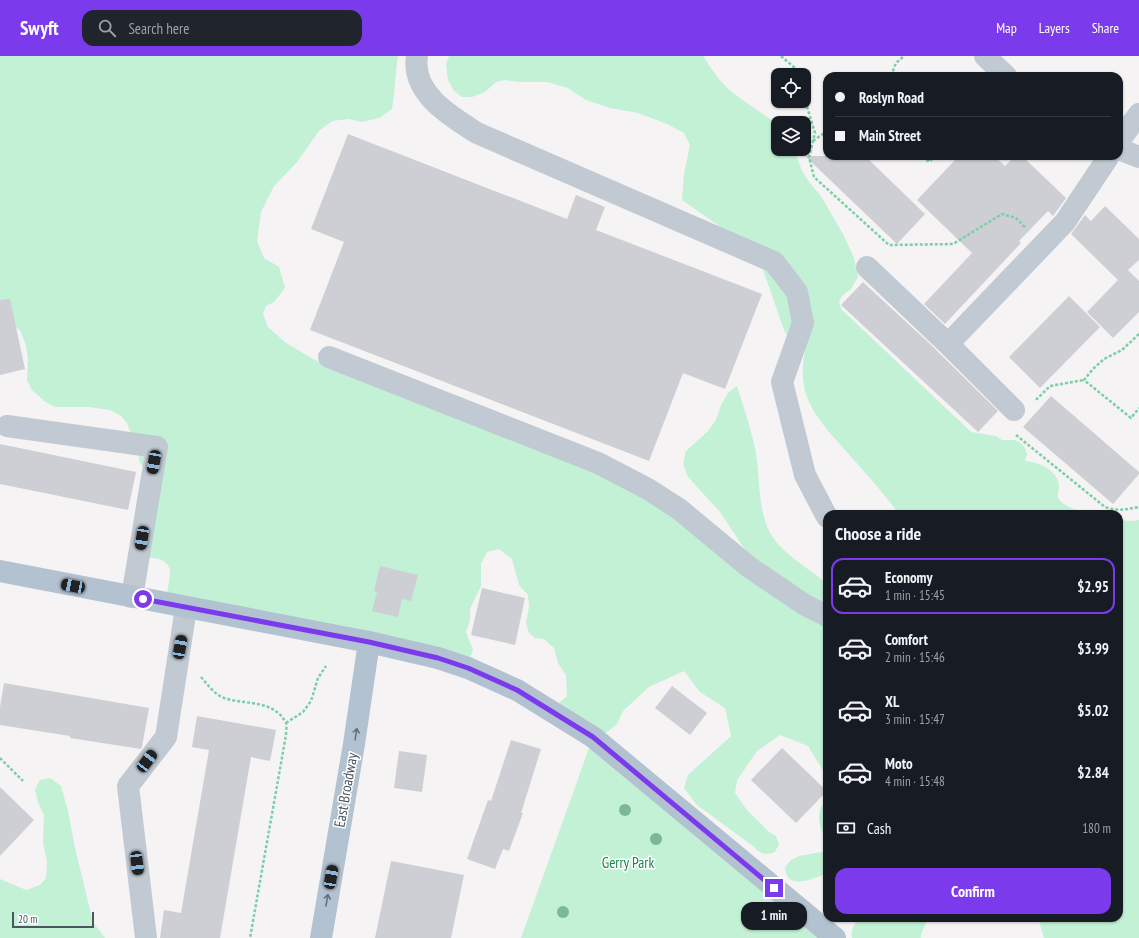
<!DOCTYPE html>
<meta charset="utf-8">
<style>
:root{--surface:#171b24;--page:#20242c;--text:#f1f3f6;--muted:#9ea1a6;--line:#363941;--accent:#7c3aed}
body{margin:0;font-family:"PT Sans Narrow",sans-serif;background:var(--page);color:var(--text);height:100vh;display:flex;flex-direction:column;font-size:15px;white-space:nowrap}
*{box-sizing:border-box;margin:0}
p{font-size:13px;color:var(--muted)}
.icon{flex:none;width:22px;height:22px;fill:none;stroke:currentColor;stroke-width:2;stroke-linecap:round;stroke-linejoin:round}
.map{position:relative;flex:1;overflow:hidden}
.sheet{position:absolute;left:823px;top:454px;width:300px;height:412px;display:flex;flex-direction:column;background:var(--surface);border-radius:12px;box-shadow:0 1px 3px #0004}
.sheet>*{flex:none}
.top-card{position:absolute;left:823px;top:16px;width:300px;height:88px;border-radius:12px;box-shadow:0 1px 3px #0004;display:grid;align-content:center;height:88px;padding:0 12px;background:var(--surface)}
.tools{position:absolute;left:771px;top:12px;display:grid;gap:8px}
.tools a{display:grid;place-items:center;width:40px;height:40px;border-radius:8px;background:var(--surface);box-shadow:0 1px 3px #0004;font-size:20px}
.scale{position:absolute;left:12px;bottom:10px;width:82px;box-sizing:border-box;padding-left:4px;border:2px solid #4a5661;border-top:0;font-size:11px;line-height:14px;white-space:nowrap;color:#4a5661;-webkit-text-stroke:3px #fff;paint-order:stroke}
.end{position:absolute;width:18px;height:18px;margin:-9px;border:5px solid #7c3aed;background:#fff;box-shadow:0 0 0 2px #fff}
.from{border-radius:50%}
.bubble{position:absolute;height:28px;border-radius:12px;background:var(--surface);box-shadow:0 1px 3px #0004;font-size:13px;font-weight:700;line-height:28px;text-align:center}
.car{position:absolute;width:12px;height:24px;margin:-12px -6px;border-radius:5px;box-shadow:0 0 3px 1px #0007;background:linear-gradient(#222 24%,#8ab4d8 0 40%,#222 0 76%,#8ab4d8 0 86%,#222 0)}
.top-card b{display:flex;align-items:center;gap:14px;height:38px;font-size:15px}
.top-card b+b{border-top:1px solid var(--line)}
.top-card i{width:10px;height:10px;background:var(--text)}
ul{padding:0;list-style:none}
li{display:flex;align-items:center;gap:12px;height:56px;margin:0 8px 6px;padding:0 4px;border:2px solid transparent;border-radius:12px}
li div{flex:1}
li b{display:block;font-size:15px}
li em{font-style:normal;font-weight:700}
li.on{border-color:var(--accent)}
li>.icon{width:36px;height:36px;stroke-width:1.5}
h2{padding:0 12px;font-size:18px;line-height:48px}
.pay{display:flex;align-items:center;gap:10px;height:44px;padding:0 12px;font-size:15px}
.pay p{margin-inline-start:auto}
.button{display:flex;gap:8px;margin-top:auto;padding:8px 12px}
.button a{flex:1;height:46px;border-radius:12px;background:var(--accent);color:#fff;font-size:16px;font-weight:700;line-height:46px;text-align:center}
header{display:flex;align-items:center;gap:24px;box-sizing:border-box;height:56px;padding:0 20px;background:var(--accent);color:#fff}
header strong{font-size:19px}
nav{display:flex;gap:22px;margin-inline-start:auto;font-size:14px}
.search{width:280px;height:36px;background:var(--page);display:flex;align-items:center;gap:10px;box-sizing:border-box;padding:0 14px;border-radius:12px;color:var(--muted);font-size:15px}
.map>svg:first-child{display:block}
</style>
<header>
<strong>Swyft</strong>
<div class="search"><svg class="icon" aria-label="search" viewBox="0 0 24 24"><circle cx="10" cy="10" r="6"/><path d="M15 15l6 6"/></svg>Search here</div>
<nav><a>Map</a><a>Layers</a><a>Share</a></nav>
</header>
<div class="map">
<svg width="1139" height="882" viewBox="0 0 1139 882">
<rect width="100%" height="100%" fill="#f5f3f3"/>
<path fill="#c3f1d5" d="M0,0H398C395,18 395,35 392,53L379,62L362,66L348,63L332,65L319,75L297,106L274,130L261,156L257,185L264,202L279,211L285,232L274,246L266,250L263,258L268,271L286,287L315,304L619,424L752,504L720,456L688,421L683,408L686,395L708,375L716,364L721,349L728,337L737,330C744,353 752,375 756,398C760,424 758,453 770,477C783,499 808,511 827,528V721L808,690L780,679L757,695L737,724L735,737L746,753L769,776L776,780L779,788L775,796C765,800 761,798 753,790L697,749L684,732L688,719L731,680L725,652L700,636L684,615L649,631L623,655L617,668L606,677L594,678L557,653L559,647L567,640L566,619L558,607L554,592L544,583L535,582L529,577L526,567L529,551L528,539L519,529L512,503L499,493L487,496L481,508V530L470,553V565L466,576L473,594L471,600L465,604L165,547C166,540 171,520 170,514C168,505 157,501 149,502L148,417L140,407L138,396L127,367L121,360L110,354L89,351H55L44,345L32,334L27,324L28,303L26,289L20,274L0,258Z
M449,0H703C711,12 720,27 732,36C747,48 763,57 778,69V93H794L802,115L809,126L821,140L844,180L854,202L858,221L851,233L842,240L839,245L841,253L971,376L996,380L1002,384H1014L1021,387L1025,392L1027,398L1025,405C1039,406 1057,414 1059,429C1059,433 1057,438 1058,442C1063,451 1080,455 1089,458H899C885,439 870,422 854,404C837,384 812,361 805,335C802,322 802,308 805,295L790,284L784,274L760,205L746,189L682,144L684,118L690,89L684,77L667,68L638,57L610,52L586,44L568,32L547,26H518L505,24L496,26L485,36L472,41H462L454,35L448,24L446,8Z
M1119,464L1131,465L1139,464V882H1044L1038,862H1119Z
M593,681L835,882H521Z
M50,722L61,730L68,755L75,792L93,866L105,882H0V823L26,834L40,829L46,822L47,805L43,787L44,759L38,746L35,734L40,724Z
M827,744V785C819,773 814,755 827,744Z
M827,795V818C812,822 787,836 785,811L791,804L799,800Z
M861,862H928L920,881L922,882H852C851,873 853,868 861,862Z"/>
<path fill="#cdcfd5" d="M348,78L567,163L576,139L605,151L596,174L762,238L725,333L683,317L649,405L310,274L344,186L311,173Z
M805,100H865L925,158L897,188Z
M959,100H994L1005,110L1015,100H1022L1066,142L1053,160L1048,155L1019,185L1021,187L945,268L924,248L972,197L917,144Z
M1105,150L1139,183V204L1128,214L1139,225V256L1113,282L1087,256L1118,224L1071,178L1085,159L1091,165Z
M863,226L928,286L998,355L978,376L841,249Z
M1069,240L1100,271L1040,332L1009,301Z
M10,243L25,313L0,319V244Z
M1051,340L1139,416V418L1113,448L1023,371Z
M0,388L136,416L128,454L0,428Z
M380,510L418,519L411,545L402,543L398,561L372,555L377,536L374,535Z
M482,532L525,542L515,589L471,579Z
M4,627L149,652L142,691L141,693L70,682V680L0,669V651Z
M672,630L707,657L690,679L655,652Z
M197,660L276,674L270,705L251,701L220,882H160L164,854L181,857L209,694L192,691Z
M511,684L541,693L521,757H523L509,795L503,793L495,813L467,803L488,744L491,745Z
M782,692L827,735L796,767L751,724Z
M399,695L427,699L422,736L394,732Z
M0,731L34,764L0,800Z
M391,805L464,819L451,882H375Z"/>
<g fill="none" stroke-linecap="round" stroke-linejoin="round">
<path stroke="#7ad0a6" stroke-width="2.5" stroke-dasharray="3 2" stroke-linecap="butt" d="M781,0L795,12L797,19
M891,20L896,7L904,0
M804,41L815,77L809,101L814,121L889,189L953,188L1002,158L1016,162L1026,172
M813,85L827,75
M923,100L929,106L935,100
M1139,278L1122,294L1104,303L1093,313L1084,324L1131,362L1139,352
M1036,342L1037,343L1050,330L1084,324
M1016,379L1105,451C1117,456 1127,453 1139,451
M201,621C208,629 214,638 224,642C244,649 274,643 286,667C287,670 286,675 286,679L250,882
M286,667L303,656L311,645L318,622L326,610
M0,702L23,725"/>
<path stroke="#c1cad2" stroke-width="22" d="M417,0C411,37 450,60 477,77L774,206L797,236L803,267L782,326L805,419L827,461
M985,0L1006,20
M1119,85L1139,58
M1119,93L1139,101
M867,211L948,288
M329,301L598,407L648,433L679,453L749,511L805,549L827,560
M1014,354L948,288L1065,166L1109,100
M7,370L157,391L132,541
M146,882L128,730L166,681L186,552"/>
<path stroke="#b3c2d1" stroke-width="22" d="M0,515L369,586L438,602L468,612L517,634L593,681L835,882
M321,882L354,688L369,586"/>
</g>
<g fill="#7bb799">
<circle cx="625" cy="754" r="6"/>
<circle cx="656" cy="783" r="6"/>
<circle cx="563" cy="856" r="6"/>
</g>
<defs><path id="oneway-shaft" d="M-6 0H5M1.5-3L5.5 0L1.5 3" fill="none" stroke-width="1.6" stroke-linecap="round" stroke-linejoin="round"/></defs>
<g stroke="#64717d">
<use href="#oneway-shaft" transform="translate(356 678) rotate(-81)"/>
<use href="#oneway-shaft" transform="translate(327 844) rotate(-80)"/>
</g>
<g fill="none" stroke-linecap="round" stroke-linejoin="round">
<path stroke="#7c3aed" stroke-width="5" d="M143,543L369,586L438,602L468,612L517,634L593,681L774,832"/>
</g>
<g text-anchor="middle" stroke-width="3" stroke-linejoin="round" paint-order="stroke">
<g font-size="15" fill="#4a5661" stroke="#fff">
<text transform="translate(346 734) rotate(-80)" y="5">East Broadway</text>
</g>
<g font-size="15" fill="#17864f" stroke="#fff">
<text x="628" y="812">Gerry Park</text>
</g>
</g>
</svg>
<div class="tools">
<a><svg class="icon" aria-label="locate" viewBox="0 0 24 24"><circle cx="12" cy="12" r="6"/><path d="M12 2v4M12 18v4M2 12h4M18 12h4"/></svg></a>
<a><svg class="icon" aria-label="layers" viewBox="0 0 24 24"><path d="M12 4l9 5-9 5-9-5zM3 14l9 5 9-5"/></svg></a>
</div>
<div class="scale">20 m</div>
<i class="end from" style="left:143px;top:543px"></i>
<i class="end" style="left:774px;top:832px"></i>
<div class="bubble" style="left:741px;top:846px;width:66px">1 min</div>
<i class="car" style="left:154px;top:406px;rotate:190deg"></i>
<i class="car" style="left:142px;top:482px;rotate:189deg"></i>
<i class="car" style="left:73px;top:530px;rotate:281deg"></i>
<i class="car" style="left:180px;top:591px;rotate:10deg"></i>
<i class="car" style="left:147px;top:705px;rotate:37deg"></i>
<i class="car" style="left:137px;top:807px;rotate:173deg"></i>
<i class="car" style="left:331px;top:821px;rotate:10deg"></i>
<div class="top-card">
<b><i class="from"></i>Roslyn Road</b>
<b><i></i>Main Street</b>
</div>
<section class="sheet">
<h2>Choose a ride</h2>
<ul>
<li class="on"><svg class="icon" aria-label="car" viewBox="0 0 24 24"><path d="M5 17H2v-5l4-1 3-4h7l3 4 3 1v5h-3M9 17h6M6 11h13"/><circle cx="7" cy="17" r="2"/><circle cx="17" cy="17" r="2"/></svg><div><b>Economy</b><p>1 min · 15:45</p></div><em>$2.95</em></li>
<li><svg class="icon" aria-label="car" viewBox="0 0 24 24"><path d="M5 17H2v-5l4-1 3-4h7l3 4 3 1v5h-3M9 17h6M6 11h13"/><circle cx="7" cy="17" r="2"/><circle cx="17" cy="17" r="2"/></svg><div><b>Comfort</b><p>2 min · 15:46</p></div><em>$3.99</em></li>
<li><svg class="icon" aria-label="car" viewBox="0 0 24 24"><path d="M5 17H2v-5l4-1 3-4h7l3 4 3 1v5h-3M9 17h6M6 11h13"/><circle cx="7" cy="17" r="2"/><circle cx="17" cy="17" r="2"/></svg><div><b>XL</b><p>3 min · 15:47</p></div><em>$5.02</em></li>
<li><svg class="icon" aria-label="car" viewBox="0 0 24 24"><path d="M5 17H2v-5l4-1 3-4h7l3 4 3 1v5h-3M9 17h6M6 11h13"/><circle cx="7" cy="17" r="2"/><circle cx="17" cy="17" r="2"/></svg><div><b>Moto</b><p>4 min · 15:48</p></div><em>$2.84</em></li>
</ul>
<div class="pay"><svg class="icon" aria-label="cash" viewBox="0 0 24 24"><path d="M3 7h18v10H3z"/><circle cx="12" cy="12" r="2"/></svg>Cash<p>180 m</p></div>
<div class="button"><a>Confirm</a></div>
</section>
</div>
